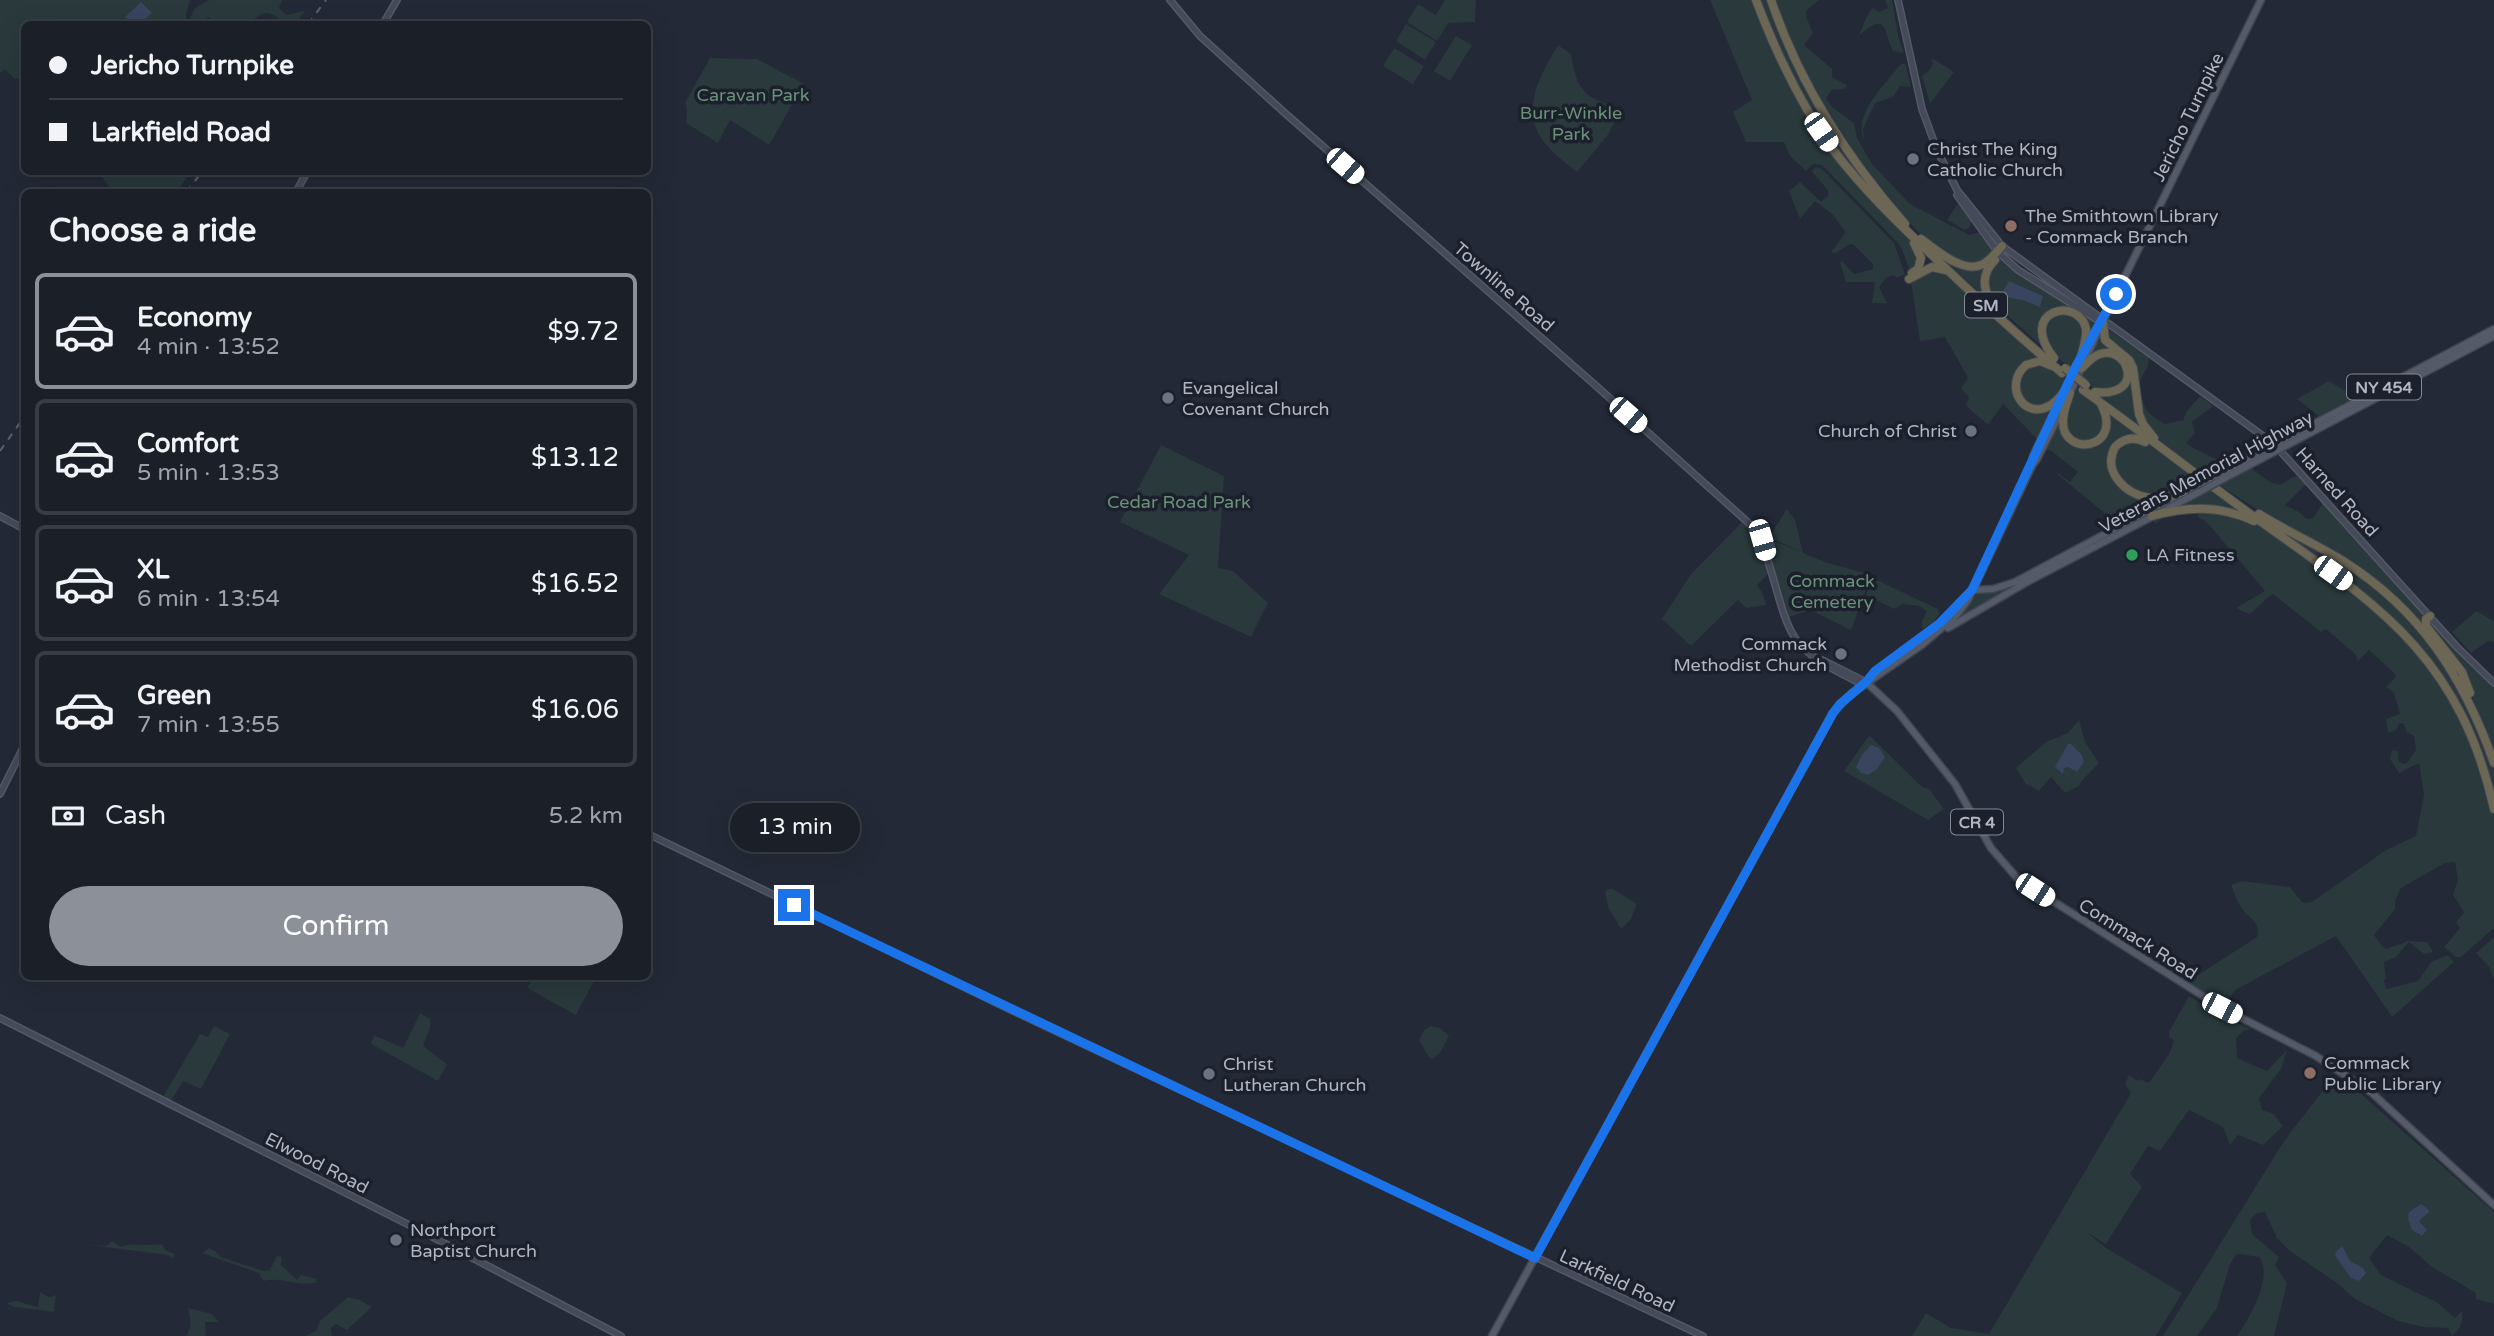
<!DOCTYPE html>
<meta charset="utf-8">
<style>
:root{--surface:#1a1f28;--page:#272c34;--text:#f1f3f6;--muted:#9fa2a8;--line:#383d45;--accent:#8c9099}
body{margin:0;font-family:"Varela Round",sans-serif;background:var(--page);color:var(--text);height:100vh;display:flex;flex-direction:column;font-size:26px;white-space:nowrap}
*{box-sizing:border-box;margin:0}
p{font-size:23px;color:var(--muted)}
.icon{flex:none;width:38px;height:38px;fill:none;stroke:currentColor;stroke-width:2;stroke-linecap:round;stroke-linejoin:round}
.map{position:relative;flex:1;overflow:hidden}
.details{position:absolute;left:21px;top:189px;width:630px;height:791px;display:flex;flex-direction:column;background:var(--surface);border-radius:10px;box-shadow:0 7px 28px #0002,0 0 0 2px var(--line)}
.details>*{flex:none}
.hud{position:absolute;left:21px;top:21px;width:630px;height:154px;border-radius:10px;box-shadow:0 7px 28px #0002,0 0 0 2px var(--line);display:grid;align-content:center;height:154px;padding:0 28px;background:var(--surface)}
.end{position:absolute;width:32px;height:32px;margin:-16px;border:9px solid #1a73e8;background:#fff;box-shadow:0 0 0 4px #fff}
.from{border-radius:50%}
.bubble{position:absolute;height:49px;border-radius:24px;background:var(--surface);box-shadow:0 7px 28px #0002,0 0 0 2px var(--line);font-size:23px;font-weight:600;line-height:49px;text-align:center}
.car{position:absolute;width:21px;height:42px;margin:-21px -10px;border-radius:9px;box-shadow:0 0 5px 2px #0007;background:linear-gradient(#fff 24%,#345 0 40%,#fff 0 76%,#345 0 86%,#fff 0)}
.hud b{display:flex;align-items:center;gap:24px;height:66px;font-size:26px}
.hud b+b{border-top:2px solid var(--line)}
.hud i{width:18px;height:18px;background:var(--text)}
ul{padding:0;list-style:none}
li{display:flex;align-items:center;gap:21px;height:116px;margin:0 14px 10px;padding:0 14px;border:4px solid var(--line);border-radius:10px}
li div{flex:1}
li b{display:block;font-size:26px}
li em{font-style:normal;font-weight:600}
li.current{border-color:var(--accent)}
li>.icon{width:63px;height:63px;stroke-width:1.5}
h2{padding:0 28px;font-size:32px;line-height:84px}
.pay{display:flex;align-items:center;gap:18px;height:77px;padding:0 28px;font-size:26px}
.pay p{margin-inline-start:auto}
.button{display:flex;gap:14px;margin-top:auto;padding:14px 28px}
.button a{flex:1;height:80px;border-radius:42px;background:var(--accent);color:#fff;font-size:28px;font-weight:600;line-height:80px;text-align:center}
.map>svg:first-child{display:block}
</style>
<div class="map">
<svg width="2494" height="1336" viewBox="0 0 2494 1336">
<rect width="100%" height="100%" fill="#232936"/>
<path fill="#29393c" d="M0,0H190L186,15L187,24L195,8L209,0H282L279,8L286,15L305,11L295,24C272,23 273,0 249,24H216L208,17L203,24H24V77L15,79L5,69L0,73Z
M1445,0H1476L1475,22L1448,23L1437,41L1407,22L1418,4L1436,15Z
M1710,0H1754L1805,109L1914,246L1919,261L1910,272L1902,249L1896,241L1822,165L1813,164L1806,171L1790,156L1784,142H1746L1733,112L1752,100Z
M1758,0H1769L1791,55L1884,204L1849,168L1796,88Z
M1773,0H1819L1806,11L1807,19L1813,33L1804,45L1832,69V77L1847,85L1845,89L1832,90L1826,98L1832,107L1854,123L1857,138L1872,164L1910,204L1969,235L1981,232L1993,247L1994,251L1983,263H1964L1927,241L1876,188L1811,92Z
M1885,0H1892L1899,39L1904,52L1902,53L1893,51C1882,27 1888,12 1858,36C1863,28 1867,12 1873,8L1879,12L1888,8Z
M1406,24L1436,42L1425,60L1396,41Z
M1456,36L1472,45L1450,81L1434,71Z
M1558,45L1571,54C1574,72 1577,90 1595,99C1605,104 1612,104 1620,112L1607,136L1577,172C1566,163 1553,154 1544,142C1519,111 1541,74 1558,45Z
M1394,48L1424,66L1413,84L1383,66Z
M710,58L757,59L804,84L769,145L730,120L718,143L686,123L687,109L685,103Z
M1932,58L1954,72L1930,104L1922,76C1929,71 1934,68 1932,58Z
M1903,63L1906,65L1911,87L1900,86L1893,97L1875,103L1863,129L1864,140C1853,114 1884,86 1899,66Z
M1815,168H1820L1825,172L1894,243L1905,274L1897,278L1893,275L1886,278L1879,287L1887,303H1872L1875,282H1846L1840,263L1842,261L1854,274L1873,269V264L1854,245L1850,244L1836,253L1831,252L1846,232L1832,214L1815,201L1800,219L1789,191L1800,182L1821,202L1828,196L1829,192L1812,171Z
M98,172H191L176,192H113Z
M1958,203L1972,221L1969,228L1965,230L1947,220Z
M1935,251L1952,262L1989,264L1983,296Z
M2000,257L2093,321L2094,327L2086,343L2087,330L2067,309L2044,320L2045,349L1992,302L1988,295V271Z
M1943,270L2052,365L2033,360L2013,385L2031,409L2056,403L2039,441H2036V438L2003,404L1988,425C1981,418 1973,413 1966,405L1969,397L1961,388L1968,378L1945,337L1920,341L1911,281L1925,272Z
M2062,312L2078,318C2088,342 2083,348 2071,370L2047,347L2044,326L2047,320Z
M2108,329L2149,358L2148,366L2139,382C2143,405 2143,412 2165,424L2183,420L2187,411L2200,396L2213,406L2192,422L2195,433L2186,443C2197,452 2208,453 2220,462L2248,452L2250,454L2206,476L2157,438L2145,424L2134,368L2109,342Z
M2102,332L2125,356L2145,430L2098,394L2113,395L2127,381L2118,355H2094L2092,352Z
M2099,355L2118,358L2126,372L2121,386L2098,392L2082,378L2089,364Z
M2040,363L2055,370L2066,380L2056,399L2037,408L2022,401L2017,377L2023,369Z
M2329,381L2355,397L2319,416L2297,399Z
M2077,388L2101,408L2107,421L2099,439L2079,442L2066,432V411Z
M2105,410L2146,441L2135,437L2110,455L2124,488L2167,498L2118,524L2057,474L2058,473L2070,482L2078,472L2050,450L2049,451L2046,449L2062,414L2061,424L2075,444L2103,438Z
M2130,439L2147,443L2199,480L2183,489L2152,497L2122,483C2111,458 2107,457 2130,439Z
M1161,445L1224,476L1218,568L1233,571L1268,603L1251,637L1159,594L1189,555L1120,522Z
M2251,468C2258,473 2273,487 2282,484C2288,481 2290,477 2298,476L2306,484L2285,505L2299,512L2307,519L2313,518L2323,503L2327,506L2425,614L2423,625L2388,593L2219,485Z
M2212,489L2246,516L2177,508Z
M2245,507L2338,560L2392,600L2442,658L2487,747L2494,771V803L2479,751L2411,637Z
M2207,508L2256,524L2281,539L2396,626L2452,699L2486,783L2494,817V928L2461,957H2456L2444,947L2460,928L2456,922L2464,912L2453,895L2458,880L2455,862L2445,863L2401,888L2395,901V909L2374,935L2383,947L2386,949L2408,941L2427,942L2433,952L2424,954L2409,942L2396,957L2384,962L2386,979L2384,980L2386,989L2418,981L2431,962L2447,955L2454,962L2392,1017L2336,936L2235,990L2225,1006L2187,982L2257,937C2261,920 2249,920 2241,907C2236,901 2234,892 2231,885L2242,881L2290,887L2303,903L2312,902L2386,850L2416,836L2424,795L2419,763L2399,773L2390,759L2392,750L2398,751L2399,762L2406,764L2416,750L2414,736L2407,732L2403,723L2399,724L2396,730L2388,733L2386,719L2400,714L2394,693L2386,687L2396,677L2394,673L2369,650L2358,661L2355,654L2326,629L2321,632L2273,594C2264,600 2258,608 2249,614L2236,608L2265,591L2211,527L2204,520L2199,518L2197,513L2186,514L2185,516L2184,514L2164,517L2155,524L2154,521L2167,514Z
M1787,509L1795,520L1803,553L1825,562L1871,575L1851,630L1810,610L1789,617L1764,537L1801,552L1765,535L1764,530L1771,534Z
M1743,521C1761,535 1763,552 1769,573L1757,585L1763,594L1766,605L1746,608L1738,600L1691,646L1662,619L1691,574Z
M1872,578L1938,609L1940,613L1933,623L1922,629V621L1927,611L1919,606L1903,604L1894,609L1866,595Z
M2022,582L1959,618L1976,593L1992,592Z
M2476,611L2494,621V642L2488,641L2471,653L2452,632Z
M2430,620L2494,685V757L2465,675L2427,626Z
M2079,720L2085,742L2099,763C2093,770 2083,778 2079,786L2065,793L2051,777L2039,791L2026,784L2016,768L2046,742L2068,733Z
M1870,736L1922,787L1929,789L1944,809L1928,820L1844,771L1868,737Z
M1607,889H1613L1637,904L1631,919L1621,929L1608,907L1605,893Z
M2494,937V980L2489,967L2476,953Z
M534,977H596L576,1015L527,988Z
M2189,996L2220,1015L2250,1029L2243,1031L2236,1038L2237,1058L2267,1071L2287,1050L2281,1069L2259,1098L2262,1110L2274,1114L2283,1126L2263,1145L2238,1135L2230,1145L2223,1127L2189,1110L2160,1151L2148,1146L2130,1174L2142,1187L2106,1244L2086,1232L2106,1248L2182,1293L2156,1336H1912L1926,1313L1951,1328L1989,1334L2131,1093L2125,1084L2129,1075L2138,1081L2140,1079L2149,1083L2169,1054L2174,1041L2169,1037V1032Z
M420,1013L430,1019V1028L423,1046L447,1064L438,1081L371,1044L374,1035L403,1048Z
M214,1026L230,1034L201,1089L183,1081L171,1101L163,1097L200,1034L208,1037Z
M1431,1026L1440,1028L1449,1036L1440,1053L1432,1059L1428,1056L1419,1040L1424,1030Z
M2334,1076L2351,1085L2494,1212V1304L2476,1299V1293L2432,1267L2409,1247L2387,1235L2369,1258L2381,1275L2438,1303L2455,1318L2462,1311C2463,1323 2461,1328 2452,1336L2448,1328L2423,1327L2398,1321L2355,1299L2337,1283L2290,1251L2277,1238L2265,1212L2257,1213L2250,1220L2252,1234L2279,1257L2275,1265L2287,1283L2274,1336H2237C2249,1318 2274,1277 2259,1257L2240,1254L2235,1256L2230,1264L2217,1308L2197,1336H2163L2284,1141Z
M112,1241L121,1247C131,1242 147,1247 162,1244L165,1250L175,1254L172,1259L170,1256L161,1254L88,1245L107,1246Z
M209,1248L215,1251L220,1257L264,1271L270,1270L277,1256L282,1257L281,1265L297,1280L301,1275L316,1279L317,1282C299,1288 282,1276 263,1281L259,1273L202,1253Z
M40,1292L49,1297L56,1295L54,1312L14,1307L6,1303L16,1301L38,1307Z
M348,1297L360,1300L372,1307L347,1330L336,1324L331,1328L332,1336H305L316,1331L320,1321Z
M188,1308L212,1314L219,1322H205L206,1335L204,1336H186C193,1326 190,1318 188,1308Z"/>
<path fill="#39445e" d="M141,2L152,13L140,24H133L125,17Z
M2009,281L2043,296L2040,307L2023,300L2000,296Z
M2068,744H2071L2082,755L2084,762L2077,772L2068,767L2064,768L2063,774L2055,767Z
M1871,745L1879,748L1885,757L1877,769L1868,775L1861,773L1856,767L1862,755Z
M2421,1204L2429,1210V1212L2419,1221L2427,1230L2422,1236L2412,1230L2408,1219L2409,1212Z
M2342,1246L2350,1261L2363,1268L2366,1273L2359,1281L2351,1278L2336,1257L2335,1253Z"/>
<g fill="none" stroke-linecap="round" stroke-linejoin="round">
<defs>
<path id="secondary" d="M1170,0L1200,36L1286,114L1594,384L1752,526C1764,539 1766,555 1771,571C1778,593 1783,619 1795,638C1811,661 1840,672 1863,685
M1898,0L1922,109L1937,150L1957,190L2002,246L2274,444L2457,647L2494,683
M383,24L397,0
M296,192L307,172
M1957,195L1997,251L2018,270L2096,319
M0,516L24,529
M1822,660L1866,682
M0,794L24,746
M648,834L1013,1011L1703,1336
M0,1018L425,1233L621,1336"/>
<path id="primary" d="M2068,397L2103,321L2261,0
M2032,466L2033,456L2081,357L2101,322
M2217,475L2494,329
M2221,480L2494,336
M1973,590L1993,589L2015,582L2197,485
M1948,628L2027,582L2203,490
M1868,680L1875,671L1940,623L1971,592
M1866,682L1897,711L1955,784L1991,848L2018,879L2222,1008L2316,1056L2372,1093L2494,1205
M1492,1336L1833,713L1851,694L1923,644L1957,615L1968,600L2032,466L2037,459L2062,410"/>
<path id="highway" d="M1756,0C1776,53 1800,104 1834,151C1863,189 1897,222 1932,255C1974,296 2018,335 2062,373
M1771,0C1800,85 1846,157 1905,224
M1921,239C1936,250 1962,273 1981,265C1989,262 1996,253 2002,246
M1912,273L1918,269L1921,258L1914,243
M1909,279L1932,267L1945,270
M1991,304C1983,287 1981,274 1995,260
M2103,321L2105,340L2129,360L2133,368L2139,414L2143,424L2154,438
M2054,358C2016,310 2079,295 2086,329C2087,338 2083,348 2081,357
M2052,366L2040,361L2026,365C2003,385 2023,420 2049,406C2055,403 2060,397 2065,391
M2082,368C2087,363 2093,356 2100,354C2128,344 2147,398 2095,392
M2083,390C2138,429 2191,471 2246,511C2369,600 2458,648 2494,809
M2070,393C2067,402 2063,412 2063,421C2062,458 2125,450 2101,404
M2145,442C2134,436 2124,438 2115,447C2102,472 2125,494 2150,498C2161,499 2172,495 2183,492
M2259,514C2286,531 2316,544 2343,561C2421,610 2464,678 2494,763
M2152,516C2188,506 2219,505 2254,521
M2430,616L2426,619V626L2462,672L2470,693"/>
</defs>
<use href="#secondary" stroke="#545965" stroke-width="8"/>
<use href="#primary" stroke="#3f4450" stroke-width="9"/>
<use href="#highway" stroke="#414652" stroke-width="10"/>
<use href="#secondary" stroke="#454a5a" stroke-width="5"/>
<use href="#primary" stroke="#545a67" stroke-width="6"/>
<use href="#highway" stroke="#6c6654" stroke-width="8"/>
<path stroke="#5a6170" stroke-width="2" stroke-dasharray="7 7" stroke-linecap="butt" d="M308,24L326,0
M186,192L202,172
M0,451L24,417"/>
<defs>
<path id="primary-bridge" d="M2197,485L2217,475
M2203,490L2221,480"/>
<path id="highway-bridge" d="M2065,368L2086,385"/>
</defs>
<use href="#primary-bridge" stroke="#3f4450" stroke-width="9" stroke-linecap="butt"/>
<use href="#highway-bridge" stroke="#414652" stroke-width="10" stroke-linecap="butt"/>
<use href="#primary-bridge" stroke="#545a67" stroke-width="6"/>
<use href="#highway-bridge" stroke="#6c6654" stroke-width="8"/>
</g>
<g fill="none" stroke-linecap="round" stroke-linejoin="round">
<path stroke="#1a73e8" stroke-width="9" d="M794,905L1535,1258L1833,713L1840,704L1866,682L1875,671L1940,623L1972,590L2076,366L2116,294"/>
</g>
<g fill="#6b7280" stroke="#1c202c" stroke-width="2.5">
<circle cx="1913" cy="159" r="7"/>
<circle cx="1168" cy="398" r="7"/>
<circle cx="1971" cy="431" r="7"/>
<circle cx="1841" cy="654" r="7"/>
<circle cx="1209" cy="1074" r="7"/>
<circle cx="396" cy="1240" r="7"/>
</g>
<g fill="#8d6e63" stroke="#1c202c" stroke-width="2.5">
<circle cx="2011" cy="226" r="7"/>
<circle cx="2310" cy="1073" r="7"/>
</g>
<circle fill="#2e9e5b" stroke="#1c202c" stroke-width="2.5" cx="2132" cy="555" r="7"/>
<g text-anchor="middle" stroke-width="7" stroke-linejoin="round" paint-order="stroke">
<g fill="#1c202c" stroke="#848996" stroke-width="2">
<rect x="1965" y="292.5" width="42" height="25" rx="5"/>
<rect x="2347" y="374.5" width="74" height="25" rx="5"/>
<rect x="1951" y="809.5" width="52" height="25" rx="5"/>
</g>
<g font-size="16" font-weight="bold" fill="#b1b6c3">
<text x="1986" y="311">SM</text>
<text x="2384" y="393">NY 454</text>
<text x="1977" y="828">CR 4</text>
</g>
<g font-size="18" fill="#6a9278" stroke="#1c202c">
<text x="753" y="101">Caravan Park</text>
<text x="1571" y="119">Burr-Winkle<tspan x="1571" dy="21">Park</tspan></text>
<text x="1179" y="508">Cedar Road Park</text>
<text x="1832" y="587">Commack<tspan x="1832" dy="21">Cemetery</tspan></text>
</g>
<g font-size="18" fill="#b1b6c3" stroke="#1c202c">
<text transform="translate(2188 117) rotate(-64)" y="6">Jericho Turnpike</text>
<text transform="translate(1504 287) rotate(41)" y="6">Townline Road</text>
<text transform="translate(2206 472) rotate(-28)" y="6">Veterans Memorial Highway</text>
<text transform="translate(2337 492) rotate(48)" y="6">Harned Road</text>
<text transform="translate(2138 939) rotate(32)" y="6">Commack Road</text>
<text transform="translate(317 1163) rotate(27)" y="6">Elwood Road</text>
<text transform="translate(1617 1281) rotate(25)" y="6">Larkfield Road</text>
</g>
<g font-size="18" fill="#b1b6c3" stroke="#1c202c" text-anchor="start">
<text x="1927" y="155">Christ The King<tspan x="1927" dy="21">Catholic Church</tspan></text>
<text x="2025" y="222">The Smithtown Library<tspan x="2025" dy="21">- Commack Branch</tspan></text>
<text x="1182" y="394">Evangelical<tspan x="1182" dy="21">Covenant Church</tspan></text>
<text x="1957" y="437" text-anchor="end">Church of Christ</text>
<text x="2146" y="561">LA Fitness</text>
<text x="1827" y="650" text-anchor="end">Commack<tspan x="1827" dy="21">Methodist Church</tspan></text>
<text x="2324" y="1069">Commack<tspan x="2324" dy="21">Public Library</tspan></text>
<text x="1223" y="1070">Christ<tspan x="1223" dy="21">Lutheran Church</tspan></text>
<text x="410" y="1236">Northport<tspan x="410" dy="21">Baptist Church</tspan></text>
</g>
</g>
</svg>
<i class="end from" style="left:2116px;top:294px"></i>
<i class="end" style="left:794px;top:905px"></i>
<div class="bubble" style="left:730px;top:803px;width:130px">13 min</div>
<i class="car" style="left:1821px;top:132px;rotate:145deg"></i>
<i class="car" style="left:1345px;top:166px;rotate:131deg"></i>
<i class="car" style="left:1628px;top:415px;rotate:131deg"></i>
<i class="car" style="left:1762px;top:540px;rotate:164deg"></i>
<i class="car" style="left:2333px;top:573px;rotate:126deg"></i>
<i class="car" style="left:2035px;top:890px;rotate:123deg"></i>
<i class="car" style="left:2222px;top:1008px;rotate:117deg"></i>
<div class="hud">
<b><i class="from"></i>Jericho Turnpike</b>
<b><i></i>Larkfield Road</b>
</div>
<section class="details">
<h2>Choose a ride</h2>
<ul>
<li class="current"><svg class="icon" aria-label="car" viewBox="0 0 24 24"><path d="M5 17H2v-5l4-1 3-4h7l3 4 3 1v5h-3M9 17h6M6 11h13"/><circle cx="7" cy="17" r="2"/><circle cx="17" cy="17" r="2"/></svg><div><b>Economy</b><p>4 min · 13:52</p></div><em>$9.72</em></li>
<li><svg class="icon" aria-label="car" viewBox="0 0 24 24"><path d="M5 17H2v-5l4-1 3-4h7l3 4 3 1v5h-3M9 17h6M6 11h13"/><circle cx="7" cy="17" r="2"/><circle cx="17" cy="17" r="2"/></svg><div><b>Comfort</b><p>5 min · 13:53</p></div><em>$13.12</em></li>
<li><svg class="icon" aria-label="car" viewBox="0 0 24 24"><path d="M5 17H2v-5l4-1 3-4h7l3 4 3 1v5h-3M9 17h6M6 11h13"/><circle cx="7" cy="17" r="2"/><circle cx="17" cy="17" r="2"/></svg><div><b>XL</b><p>6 min · 13:54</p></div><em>$16.52</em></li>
<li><svg class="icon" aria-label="car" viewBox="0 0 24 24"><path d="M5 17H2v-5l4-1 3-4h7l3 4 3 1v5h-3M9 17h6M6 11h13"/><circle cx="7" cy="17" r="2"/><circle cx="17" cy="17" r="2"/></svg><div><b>Green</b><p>7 min · 13:55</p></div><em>$16.06</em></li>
</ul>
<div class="pay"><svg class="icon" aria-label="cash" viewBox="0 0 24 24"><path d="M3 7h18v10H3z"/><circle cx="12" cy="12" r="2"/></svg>Cash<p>5.2 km</p></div>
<div class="button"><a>Confirm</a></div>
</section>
</div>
